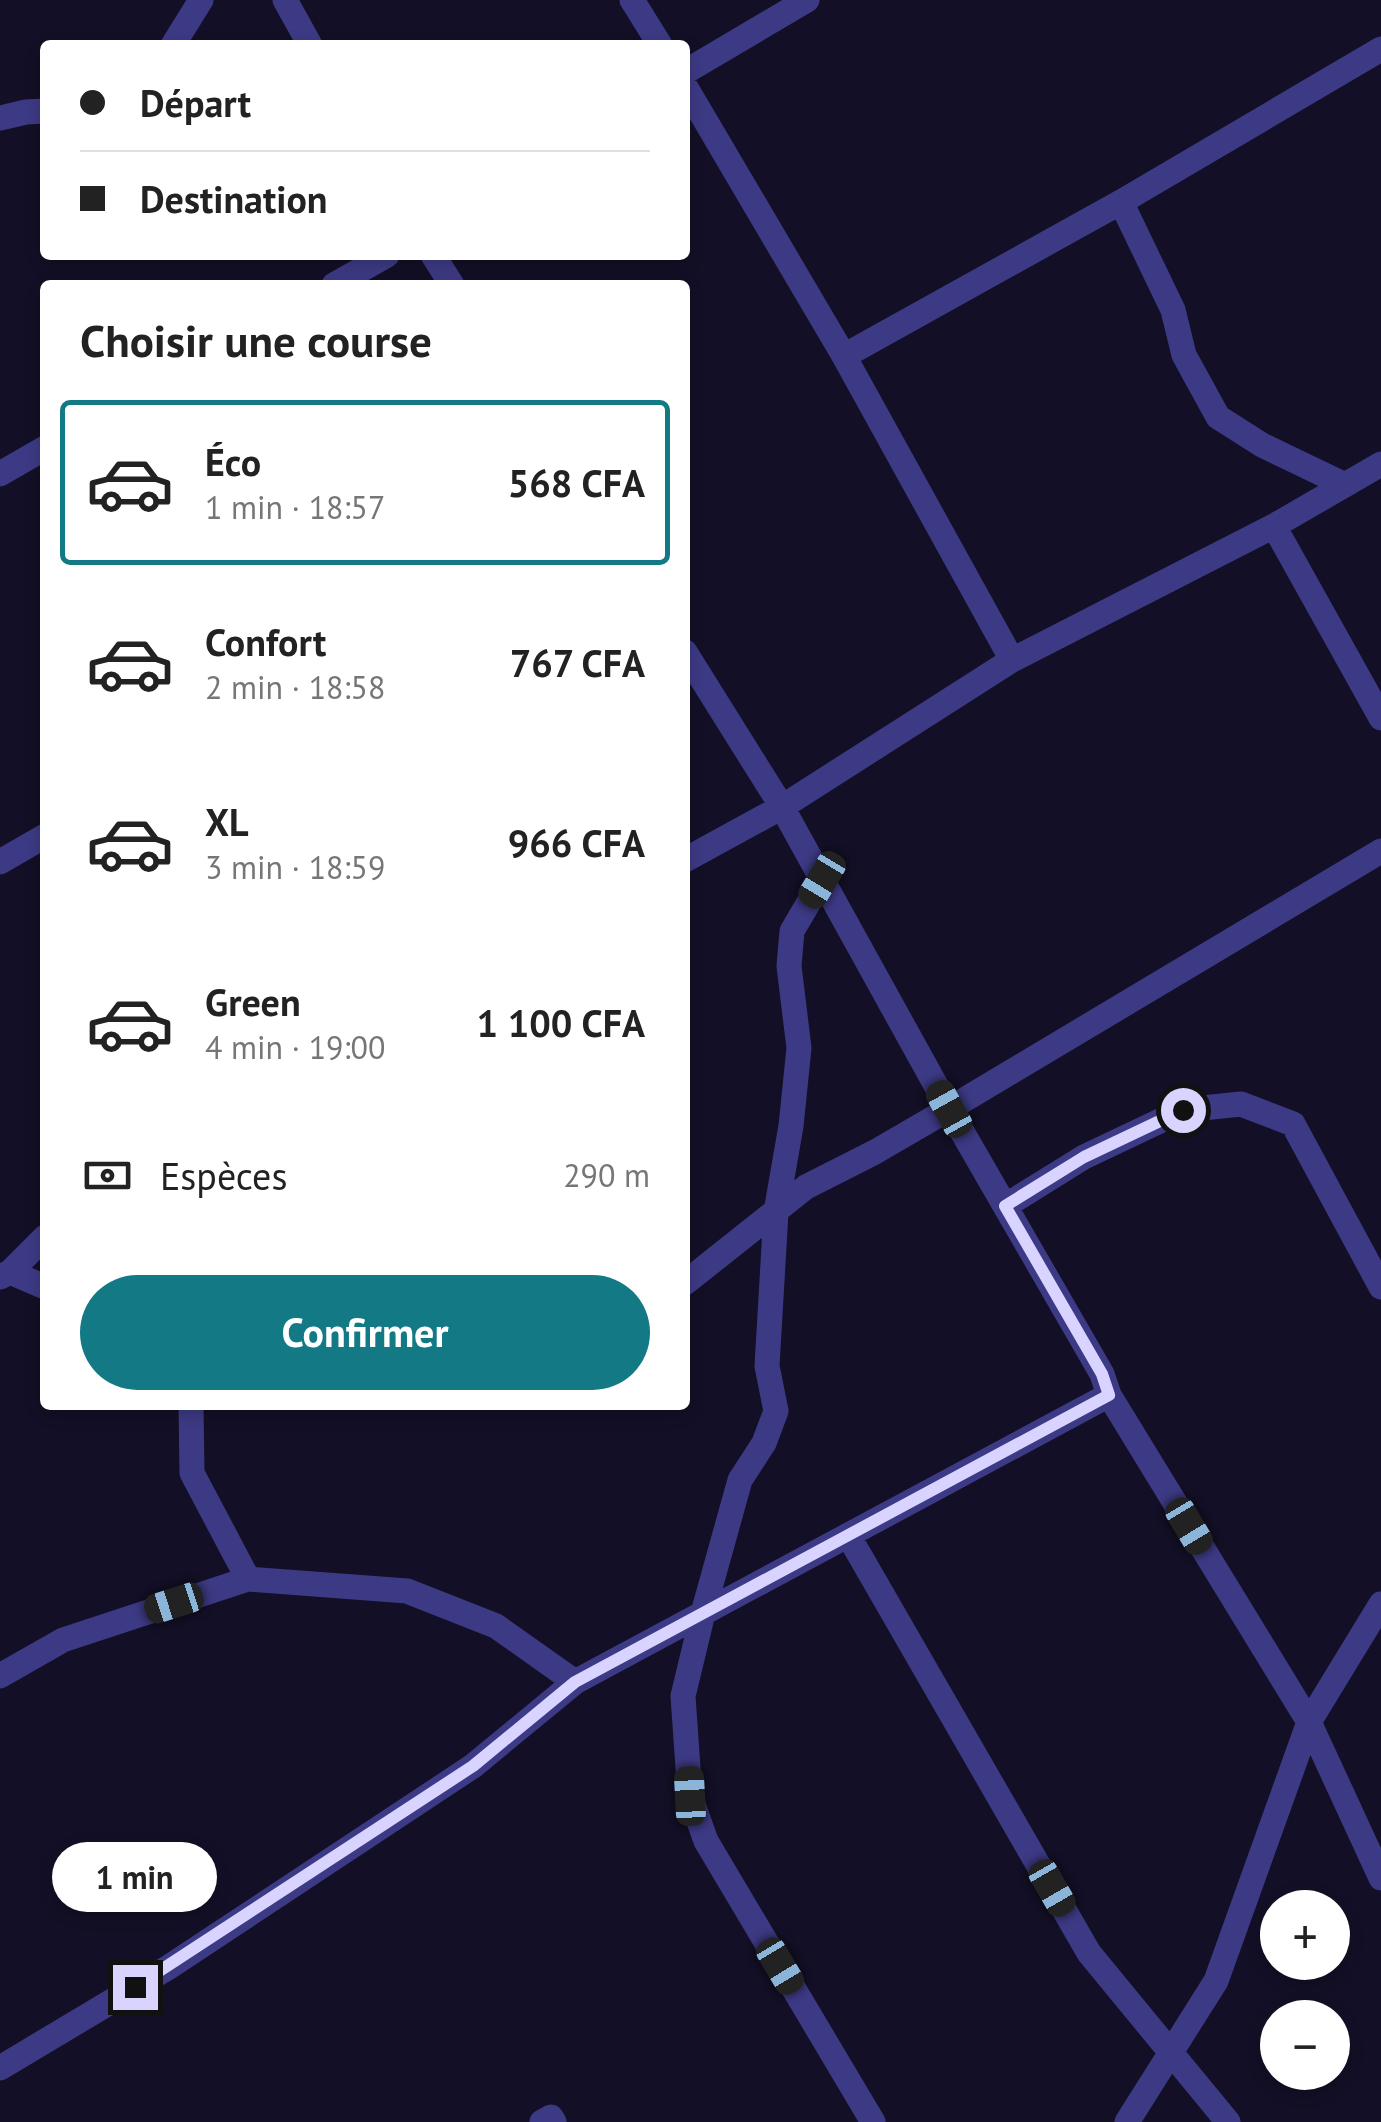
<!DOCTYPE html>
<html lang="fr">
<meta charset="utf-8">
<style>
:root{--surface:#fff;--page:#f6f6f6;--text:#222;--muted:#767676;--line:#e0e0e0;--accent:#137a85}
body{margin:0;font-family:"PT Sans",sans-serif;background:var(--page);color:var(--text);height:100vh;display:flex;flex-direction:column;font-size:38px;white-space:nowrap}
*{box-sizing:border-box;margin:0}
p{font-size:32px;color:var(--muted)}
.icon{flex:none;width:55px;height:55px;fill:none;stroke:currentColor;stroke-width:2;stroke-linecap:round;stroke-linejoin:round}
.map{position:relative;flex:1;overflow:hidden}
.side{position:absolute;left:40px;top:280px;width:650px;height:1130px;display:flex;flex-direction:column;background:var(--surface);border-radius:10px;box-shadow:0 5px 15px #0003}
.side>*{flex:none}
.banner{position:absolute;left:40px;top:40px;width:650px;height:220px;border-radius:10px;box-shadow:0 5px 15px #0003;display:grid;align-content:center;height:220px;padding:0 40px;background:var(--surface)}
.fabs{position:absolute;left:1260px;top:1890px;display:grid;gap:20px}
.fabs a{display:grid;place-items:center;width:90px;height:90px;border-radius:50%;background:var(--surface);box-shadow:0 5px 15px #0003;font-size:50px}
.end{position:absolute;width:45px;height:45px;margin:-22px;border:12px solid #d9d4ff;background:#111;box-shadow:0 0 0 5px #111}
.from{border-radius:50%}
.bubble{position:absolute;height:70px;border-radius:35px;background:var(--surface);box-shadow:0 5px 15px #0003;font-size:32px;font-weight:700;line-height:70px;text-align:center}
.car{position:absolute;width:30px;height:60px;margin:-30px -15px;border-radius:12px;box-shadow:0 0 8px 2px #0007;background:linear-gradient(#222 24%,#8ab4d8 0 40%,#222 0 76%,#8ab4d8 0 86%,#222 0)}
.banner b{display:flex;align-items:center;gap:35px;height:95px;font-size:38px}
.banner b+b{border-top:2px solid var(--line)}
.banner i{width:25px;height:25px;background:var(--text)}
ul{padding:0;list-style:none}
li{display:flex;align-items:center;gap:30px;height:165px;margin:0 20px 15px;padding:0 20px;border:5px solid transparent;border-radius:10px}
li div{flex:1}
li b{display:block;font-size:38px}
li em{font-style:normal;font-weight:700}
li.selected{border-color:var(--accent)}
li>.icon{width:90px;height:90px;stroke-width:1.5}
h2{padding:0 40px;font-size:45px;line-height:120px}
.pay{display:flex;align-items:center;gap:25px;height:110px;padding:0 40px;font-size:38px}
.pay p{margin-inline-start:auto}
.action{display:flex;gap:20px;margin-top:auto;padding:20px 40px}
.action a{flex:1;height:115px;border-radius:60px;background:var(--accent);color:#fff;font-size:40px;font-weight:700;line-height:115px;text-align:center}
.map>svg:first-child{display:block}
</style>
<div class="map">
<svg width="1381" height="2122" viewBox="0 0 1381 2122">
<rect width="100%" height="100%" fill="#130f26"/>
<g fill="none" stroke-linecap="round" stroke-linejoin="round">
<path stroke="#3d3a85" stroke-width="25" d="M285,0L310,45
M632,0L660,45
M173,45L201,0
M685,72L807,0
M685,86L844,356L1012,660
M0,118L26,112L45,111
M1121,202L1173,310L1184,355L1218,417L1262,445L1343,484
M433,255L452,285
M334,285L387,255
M844,356L1121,202L1381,49
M0,474L45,448
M1274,526L1381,718
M685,652L782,807L949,1109L1102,1374L1109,1395L1309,1722L1381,1878
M685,860L782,807L1012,660L1274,526L1381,464
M0,862L45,836
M822,880L792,931L789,966L799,1048L791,1126L776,1212L767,1366L776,1411L764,1443L740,1480L703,1613L683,1696L690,1796L706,1841L873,2122
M1005,1206L1084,1157L1183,1110L1241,1104L1293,1124L1381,1287
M10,1272L45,1287
M0,1277L10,1272L45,1237
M685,1283L806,1187L875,1152L949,1109L1381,851
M191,1405L192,1473L248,1579
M848,1535L1089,1953L1228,2122
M0,1676L63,1640L248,1579L407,1591L496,1626L575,1682L1109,1395
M0,2068L169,1967L473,1766L575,1682
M542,2122L551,2117L554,2122
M1127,2122L1216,1981L1309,1722L1381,1604"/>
</g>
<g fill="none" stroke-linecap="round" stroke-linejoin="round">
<path stroke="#d9d4ff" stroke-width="12" d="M135,1987L473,1766L575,1682L1109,1395L1102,1374L1005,1206L1084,1157L1183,1110"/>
</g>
</svg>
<div class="fabs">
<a>+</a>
<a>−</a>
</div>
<i class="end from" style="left:1183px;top:1110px"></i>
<i class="end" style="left:135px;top:1987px"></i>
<div class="bubble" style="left:52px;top:1842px;width:165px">1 min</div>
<i class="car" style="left:822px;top:880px;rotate:211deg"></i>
<i class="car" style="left:949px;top:1109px;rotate:331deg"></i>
<i class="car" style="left:1189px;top:1526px;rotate:149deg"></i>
<i class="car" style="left:174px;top:1603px;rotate:252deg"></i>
<i class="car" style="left:690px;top:1796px;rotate:357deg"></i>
<i class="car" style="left:1052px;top:1888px;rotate:150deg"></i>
<i class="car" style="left:780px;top:1966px;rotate:149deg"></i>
<div class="banner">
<b><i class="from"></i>Départ</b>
<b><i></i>Destination</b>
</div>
<section class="side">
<h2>Choisir une course</h2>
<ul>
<li class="selected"><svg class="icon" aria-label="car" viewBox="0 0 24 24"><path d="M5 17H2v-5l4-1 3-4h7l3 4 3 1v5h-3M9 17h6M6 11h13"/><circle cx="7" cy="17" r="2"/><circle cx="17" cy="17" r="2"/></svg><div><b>Éco</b><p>1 min · 18:57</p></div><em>568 CFA</em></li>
<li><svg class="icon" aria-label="car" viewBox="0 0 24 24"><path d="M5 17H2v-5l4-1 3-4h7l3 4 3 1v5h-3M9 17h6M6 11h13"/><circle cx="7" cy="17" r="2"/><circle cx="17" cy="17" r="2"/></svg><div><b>Confort</b><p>2 min · 18:58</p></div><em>767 CFA</em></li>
<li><svg class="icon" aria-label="car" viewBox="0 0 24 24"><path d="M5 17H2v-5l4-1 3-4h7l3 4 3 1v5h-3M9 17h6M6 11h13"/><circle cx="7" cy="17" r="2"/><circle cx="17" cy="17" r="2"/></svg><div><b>XL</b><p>3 min · 18:59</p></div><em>966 CFA</em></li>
<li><svg class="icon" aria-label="car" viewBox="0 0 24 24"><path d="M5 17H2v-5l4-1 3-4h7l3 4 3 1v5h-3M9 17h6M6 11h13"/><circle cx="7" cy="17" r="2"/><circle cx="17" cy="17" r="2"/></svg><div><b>Green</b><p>4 min · 19:00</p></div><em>1 100 CFA</em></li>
</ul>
<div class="pay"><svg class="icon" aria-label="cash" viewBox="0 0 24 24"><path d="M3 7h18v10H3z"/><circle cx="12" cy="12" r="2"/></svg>Espèces<p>290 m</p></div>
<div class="action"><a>Confirmer</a></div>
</section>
</div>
